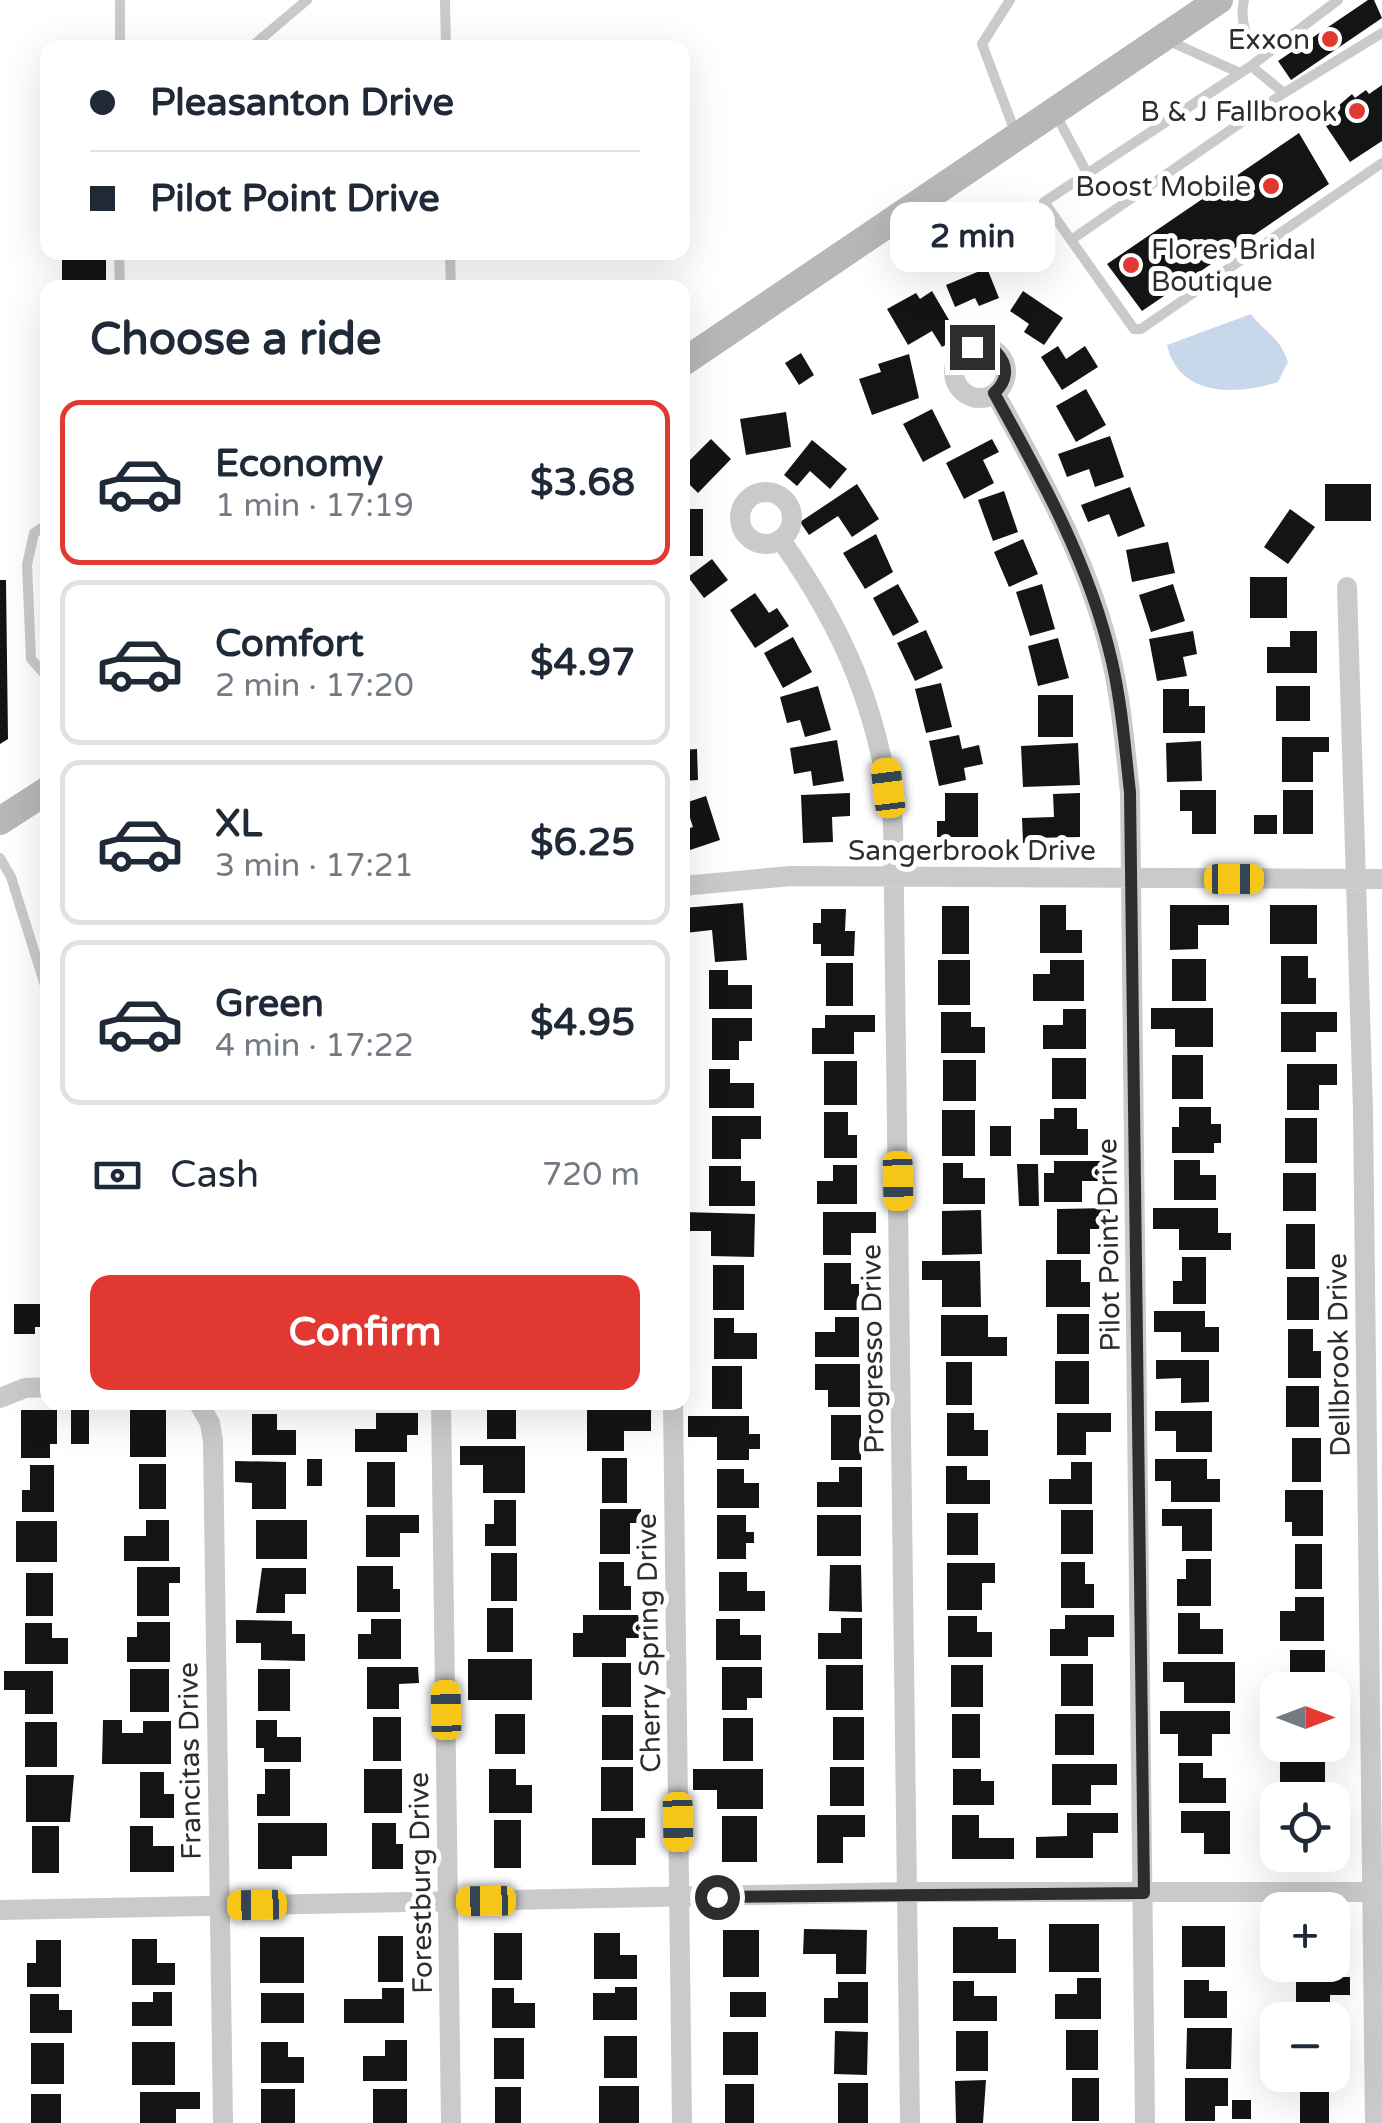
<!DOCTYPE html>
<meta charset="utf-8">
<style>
:root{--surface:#fff;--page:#f6f6f7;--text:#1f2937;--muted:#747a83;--line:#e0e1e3;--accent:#e13932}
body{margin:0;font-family:"Varela Round",sans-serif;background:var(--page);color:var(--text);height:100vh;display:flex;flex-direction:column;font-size:38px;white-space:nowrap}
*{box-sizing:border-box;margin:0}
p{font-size:32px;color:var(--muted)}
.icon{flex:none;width:55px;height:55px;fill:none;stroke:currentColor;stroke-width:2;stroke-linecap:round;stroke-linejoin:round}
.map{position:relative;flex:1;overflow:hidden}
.panel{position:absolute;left:40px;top:280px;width:650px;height:1130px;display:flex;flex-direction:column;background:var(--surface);border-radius:20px;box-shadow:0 10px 40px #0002}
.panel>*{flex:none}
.banner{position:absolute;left:40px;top:40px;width:650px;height:220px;border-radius:20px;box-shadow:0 10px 40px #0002;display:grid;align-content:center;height:220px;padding:0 50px;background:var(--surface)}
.needle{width:65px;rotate:90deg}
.fabs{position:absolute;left:1260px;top:1672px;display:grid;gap:20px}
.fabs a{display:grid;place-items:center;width:90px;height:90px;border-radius:20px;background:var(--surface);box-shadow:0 10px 40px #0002;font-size:50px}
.end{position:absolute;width:45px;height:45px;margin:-22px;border:12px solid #2d2d2d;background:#fff;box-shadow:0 0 0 5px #fff}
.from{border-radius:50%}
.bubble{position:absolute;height:70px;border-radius:20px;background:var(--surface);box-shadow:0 10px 40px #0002;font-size:32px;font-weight:700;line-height:70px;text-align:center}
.car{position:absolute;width:30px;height:60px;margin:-30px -15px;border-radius:12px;box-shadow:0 0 8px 2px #0007;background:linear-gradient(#f5c518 24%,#345 0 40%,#f5c518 0 76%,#345 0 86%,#f5c518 0)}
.banner b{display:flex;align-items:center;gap:35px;height:95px;font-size:38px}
.banner b+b{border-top:2px solid var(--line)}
.banner i{width:25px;height:25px;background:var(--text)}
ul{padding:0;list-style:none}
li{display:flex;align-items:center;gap:30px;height:165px;margin:0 20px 15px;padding:0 30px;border:5px solid var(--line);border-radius:20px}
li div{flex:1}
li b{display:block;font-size:38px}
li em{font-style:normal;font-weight:700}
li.active{border-color:var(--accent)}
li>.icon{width:90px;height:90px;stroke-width:1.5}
h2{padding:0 50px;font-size:45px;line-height:120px}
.pay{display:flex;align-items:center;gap:25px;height:110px;padding:0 50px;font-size:38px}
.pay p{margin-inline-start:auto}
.button{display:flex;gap:20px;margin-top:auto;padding:20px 50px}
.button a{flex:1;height:115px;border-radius:20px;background:var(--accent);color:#fff;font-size:40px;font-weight:700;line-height:115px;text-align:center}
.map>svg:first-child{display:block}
</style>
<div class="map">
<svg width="1382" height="2123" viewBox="0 0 1382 2123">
<rect width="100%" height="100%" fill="#fff"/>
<path fill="#c7d8ea" d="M1251,314C1267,335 1279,336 1288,362L1278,382C1238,395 1179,398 1167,345Z"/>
<path fill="#141414" d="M1368,0H1374L1382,18L1291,80L1278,61Z
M1382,85V141L1350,162L1322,120L1352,94L1355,98L1366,90L1369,94Z
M1299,133L1329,184L1142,311L1107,264Z
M62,259H106V288H62Z
M987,268L999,298L979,306L975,298L955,307L946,285Z
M932,291L959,337L942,347L932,331L908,345L887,309L916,293L920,299Z
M1023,291L1063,318L1044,345L1024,332L1029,324L1010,311Z
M1058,346L1066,359L1085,346L1098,367L1062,390L1041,357Z
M801,353L814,375L799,385L785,363Z
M909,354L919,398L872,415L859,379L881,372L878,364Z
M1086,389L1106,425L1076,442L1056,406Z
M932,409L951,447L923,462L903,424Z
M786,412L791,447L746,455L740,419Z
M1110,436L1124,477L1095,487L1089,469L1067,477L1058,454Z
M711,439L731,459L698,493L682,477V468Z
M992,439L999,452L983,460L994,483L964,499L946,463Z
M812,440L847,469L830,489L810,471L797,486L784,475Z
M857,484L879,519L852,537L838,516L809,535L800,522Z
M1325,484H1371V521H1325Z
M1130,487L1145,526L1118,537L1109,514L1088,522L1081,505Z
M1004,491L1018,532L993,541L978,500Z
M682,509H703V556H682Z
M1290,509L1315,527L1288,564L1264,547Z
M876,534L893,572L865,589L843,553Z
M1023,539L1038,574L1009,587L994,552Z
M1168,542L1175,573L1132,582L1126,550Z
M712,559L728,580L704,598L688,577Z
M1250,577H1287V618H1250Z
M0,580H6L8,739L0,744Z
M898,584L919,622L893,636L873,598Z
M1042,584L1055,629L1030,636L1016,592Z
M1173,584L1185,621L1151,632L1139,595Z
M755,593L769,613L777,608L789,626L755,648L730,610Z
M926,630L943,668L915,681L897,643Z
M1193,631L1197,654L1183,657L1187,676L1157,681L1149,639Z
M1290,631H1317V673H1267V647H1290Z
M793,637L812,672L783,688L764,653Z
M1058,638L1069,678L1038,686L1028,646Z
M941,683L952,727L926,733L915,689Z
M818,686L831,730L805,737L800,720L787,723L780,697Z
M1276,686H1310V721H1276Z
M1163,689H1189V706H1205V733H1163Z
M1038,695H1073V737H1038Z
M959,735L962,749L979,745L983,764L964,768L966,780L939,786L929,741Z
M1282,737H1329V752H1313V782H1282Z
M837,740L844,781L813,786L811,771L794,774L790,748Z
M1201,741L1202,781L1167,782L1166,743Z
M1078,743L1080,785L1023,787L1021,746Z
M697,749L698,780L682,781V750Z
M1180,790H1216V834H1192V811H1180Z
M1283,790H1313V834H1283Z
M850,793V816L832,817L833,842L803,843L801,795Z
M945,793H978V837H937V821H945Z
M1080,793V837L1032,838V842L1023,843L1022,818L1054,817L1053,794Z
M706,796L720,840L690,850L684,830L693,827L685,803Z
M1254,815H1277V834H1254Z
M743,903L747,960L715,962L712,930L685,933L683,908Z
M1040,905H1066V930H1082V953H1040Z
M1170,905H1229V925H1198V949L1170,950Z
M1270,905H1317V944H1270Z
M942,906H969V954H942Z
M821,909H846L845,931H855L854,956H821V944H813V923H821Z
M1281,956H1308V978H1316V1004H1281Z
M1172,959H1206V1001H1172Z
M938,960H970V1005H938Z
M1050,960H1084V1001H1033V974H1050Z
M826,963H853V1006H826Z
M709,970H728V985H752V1009H709Z
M1151,1008H1213V1047H1175V1029H1151Z
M1063,1009H1086V1049H1043V1025H1063Z
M941,1012H971V1027H985V1053H941Z
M1281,1012H1337V1032H1316V1052H1281Z
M825,1015H875V1032H854V1054H812V1028H825Z
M712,1018H752V1041H739V1060H712Z
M1172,1055H1203V1099H1172Z
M1052,1058H1086V1099H1052Z
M943,1060H976V1101H943Z
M824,1061H857V1105H824Z
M1287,1064H1337V1085H1319V1110H1287Z
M709,1069H730V1083H754V1108H709Z
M1179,1107H1211V1124H1221V1143H1214V1153H1172V1127H1179Z
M1054,1108H1077V1129H1088V1155H1040V1119H1054Z
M942,1110H975V1156H942Z
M824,1112H848V1135H857V1158H824Z
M712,1116H761V1139H741V1159H712Z
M1285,1118H1317V1163H1285Z
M990,1126H1011V1156H990Z
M1174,1160H1200V1175H1216V1200H1174Z
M1054,1161H1109V1181H1082V1202H1044V1173H1054Z
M943,1163H963V1178H985V1204H943Z
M1017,1164H1038L1039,1206H1019Z
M833,1165H857V1204H817V1181H833Z
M709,1166H741V1181H755V1206H709Z
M1283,1173H1316V1211H1283Z
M1110,1208V1229H1090V1254H1057V1209Z
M1153,1208H1218V1233H1231V1250H1179V1229H1153Z
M981,1210L982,1254L942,1255V1211Z
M683,1212L755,1214L754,1257L711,1256V1231H683Z
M823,1212H876V1233H851V1255H823Z
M1286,1224H1315V1269H1286Z
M1182,1257H1206V1304H1173V1281H1182Z
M1046,1260H1081V1282H1090V1307H1046Z
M922,1261H980L981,1307H942V1280H922Z
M824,1263H851V1284H859V1310H824Z
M713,1265H744V1310H713Z
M1287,1277H1319V1320H1287Z
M14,1304H48V1327H35V1334H14Z
M1154,1311H1205V1327H1219V1352H1181V1332H1154Z
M1057,1314H1089V1354H1057Z
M941,1315H988V1337H1007V1356H941Z
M835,1317H859V1357H815V1332H835Z
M714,1318H734V1333H757V1359H714Z
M1288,1329H1313V1351H1321V1378H1288Z
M1156,1360H1209V1402L1181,1403V1378L1156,1379Z
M1055,1361H1089V1404H1055Z
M946,1362H972V1405H946Z
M815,1364H860V1407H828V1390H815Z
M712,1366H742V1409H712Z
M1286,1386H1319V1427H1286Z
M71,1402H89V1444H71Z
M487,1402H516V1439H487Z
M130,1409H166V1457H130Z
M21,1410H57V1444H50V1458H21Z
M587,1410H651V1431H624V1451H587Z
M1155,1411H1212V1452H1176V1431H1155Z
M376,1413H418V1435H407V1452H355V1429H376Z
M947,1413H974V1430H988V1456H947Z
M1057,1413H1111V1432H1086V1455H1057Z
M252,1414H277V1430H296V1455H252Z
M831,1415H861V1460H831Z
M688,1416H749V1434H760V1449H749V1460H717V1437H688Z
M1292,1438H1321V1482H1292Z
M460,1446H525V1493H483V1465H460Z
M602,1458H627V1503H602Z
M307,1459H322V1486H307Z
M1155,1459H1207V1479H1220V1502H1171V1481H1155Z
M235,1461L286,1462V1509H252V1483L235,1482Z
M367,1462H395V1507H367Z
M1071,1462H1092V1504H1049V1479H1071Z
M139,1464H166V1509H139Z
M30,1465H54V1512H22V1490H30Z
M946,1466H967V1480H990V1504H946Z
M839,1467H862V1507H817V1482H839Z
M717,1469H744V1483H759V1508H717Z
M1285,1490H1323V1536H1292V1522H1285Z
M494,1500H516V1546H485V1524H494Z
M600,1509H641V1523H630V1554H600Z
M1162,1509H1212V1551H1182V1526H1162Z
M1061,1510H1093V1554H1061Z
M947,1513H978V1555H947Z
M366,1515H419V1533H400V1557H366Z
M717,1515H746V1532H754V1543H746V1559H717Z
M817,1515H861V1556H817Z
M146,1520H169V1561H124V1536H146Z
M256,1520H307V1559H256Z
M16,1521H57V1562H16Z
M1295,1544H1322V1589H1295Z
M491,1553H517V1601H491Z
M1186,1559H1211V1606H1177V1579H1186Z
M599,1562H624V1586H631V1610H599Z
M1061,1562H1085V1584H1094V1608H1061Z
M947,1563H995V1583H982V1610H947Z
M830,1565H861L862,1612L829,1611Z
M357,1566H393V1589H400V1612H357Z
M137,1567H180V1583H169V1616H137Z
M262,1568H306V1594H285V1613H256Z
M719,1572H747V1591H765V1611H719Z
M26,1573H53V1616H26Z
M1295,1597H1324V1641H1280V1611H1295Z
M487,1608H513V1652H487Z
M1178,1613H1200V1629H1223V1654H1178Z
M583,1615H654V1638H626V1657H573V1633H583Z
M1065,1615H1114V1637H1088V1656H1050V1629H1065Z
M948,1616H977V1632H992V1657H948Z
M841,1618H862V1659H818V1633H841Z
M371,1619H401V1659H358V1634H371Z
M716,1619H740V1635H761V1660H716Z
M236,1620L292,1621V1634H305V1661L261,1660V1643H236Z
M137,1622H170V1662H127V1637H137Z
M25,1623H52V1638H68V1664H25Z
M1290,1650H1325V1690H1290Z
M468,1659H532V1700H468Z
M1163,1662H1235V1703H1184V1682H1163Z
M602,1663H631V1707H602Z
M1061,1664H1093V1706H1061Z
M826,1665H863V1710H826Z
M951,1665H983V1707H951Z
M367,1667H418L419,1683L399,1684V1709H367Z
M722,1667H762V1698H747V1710H722Z
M130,1669H169V1712H130Z
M258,1669H290V1711H258Z
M4,1671H53V1714H25V1690H4Z
M1160,1711H1230V1734H1212V1756H1178V1734H1160Z
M495,1714H525V1754H495Z
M952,1714H980V1758H952Z
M1055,1714H1094V1755H1055Z
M602,1715H633V1760H602Z
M373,1717H401V1761H373Z
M833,1717H864V1760H833Z
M723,1718H753V1761H723Z
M103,1720H122V1733H143V1721H171V1764H102Z
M256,1720H277V1737H301V1762H264V1748H256Z
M25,1722H57V1767H25Z
M1280,1755H1325V1800H1280Z
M1179,1763H1203V1778H1226V1803H1179Z
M1052,1764H1117V1785H1091V1805H1052Z
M601,1767H633V1811H601Z
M830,1767H864V1806H830Z
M265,1769H290V1816H257V1794H265Z
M364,1769H402V1813H364Z
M489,1769H516V1785H532V1813H489Z
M693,1769H763V1809H717V1790H693Z
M953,1769H981V1781H994V1805H953Z
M140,1772H164V1794H174V1818H140Z
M26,1775H74L70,1822H26Z
M1181,1811H1230V1854H1204V1833H1181Z
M1067,1813H1118V1833H1093V1858H1036V1837L1067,1836Z
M817,1815H865V1837H843V1863H817Z
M952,1815H979V1838H1014V1859H952Z
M722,1816H757V1862H722Z
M592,1818H645V1838H636V1865H592Z
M494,1820H521V1868H494Z
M258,1823H327V1856H292V1869H258Z
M372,1823H396V1844H403V1869H372Z
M32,1826H59V1873H32Z
M130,1826H153V1846H174V1872H130Z
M1049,1924H1099V1972H1049Z
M1182,1926H1225V1967H1182Z
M953,1927H998V1939H1016V1973H953Z
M804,1929L867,1930L866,1974H836V1954H803Z
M723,1930H759V1977H723Z
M494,1933H522V1980H494Z
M594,1933H620V1955H637V1979H594Z
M378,1936H403V1982H378Z
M260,1937H304V1983H260Z
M132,1939H157V1963H175V1985H132Z
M36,1940H61V1987H27V1963H36Z
M1276,1965H1329V1970H1276Z
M1296,1977H1350V1995H1330V2020H1296Z
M1077,1978H1101V2019H1055V1994H1077Z
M1184,1980H1209V1991H1227V2018H1184Z
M953,1981H974V1996H997V2021H953Z
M838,1982H868V2023H824V1998H838Z
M615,1987H637V2020H593V1993H615Z
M382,1988H404V2023H344V1999H382Z
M492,1988H514V2003H535V2028H492Z
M153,1992H172V2026H132V2002H153Z
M730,1992H766V2017H730Z
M261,1993H304V2023H261Z
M30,1994H59V2010H72V2033H30Z
M1187,2028H1232L1231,2069H1186Z
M1066,2030H1098V2070H1066Z
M835,2031L868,2032L867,2075L834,2074Z
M956,2031H988V2071H956Z
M723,2032H758V2075H723Z
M604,2036H637V2078H604Z
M494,2038H524V2079H494Z
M385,2040H407V2081H363V2056H385Z
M132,2042H175V2085H132Z
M261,2042H288V2057H304V2083H261Z
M31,2043H64V2084H31Z
M1072,2078H1099V2121H1072Z
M1185,2078H1228V2106H1215V2121H1185Z
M986,2080L983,2123H956L955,2081Z
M838,2083H868V2123H838Z
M725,2084H754V2123H725Z
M599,2086H639V2123H599Z
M1300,2086H1329V2123H1300Z
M495,2087H521V2123H495Z
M261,2089H295V2123H261Z
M373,2089H407V2123H373Z
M140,2092H200V2109H176V2123H140Z
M31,2094H61V2123H31Z
M1232,2100H1251V2119H1232Z"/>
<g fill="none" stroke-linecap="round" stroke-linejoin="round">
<path stroke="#cacaca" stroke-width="10" d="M120,0V48
M445,0L446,48
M1010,0L982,44L1017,137
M1244,0C1240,20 1244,35 1258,49H1271
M1338,0L1251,66L1044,202L1134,329H1141L1382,163
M1169,41L1240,73
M250,48L307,0
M1251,66L1284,93L1382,33
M1055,113L1087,173
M1071,240L1284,93
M119,252L120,288
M450,252L451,288
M48,524L34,533L27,565L31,659L48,678
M0,858L11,877L48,995"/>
<path stroke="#cacaca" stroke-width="20" d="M954 372a26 26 0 1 1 52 0a26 26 0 1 1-52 0Z
M995,393C1042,479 1091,565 1112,662C1122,705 1125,749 1130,792L1145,2123
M740 518a26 26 0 1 1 52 0a26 26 0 1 1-52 0Z
M781,540C846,632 878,710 893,822L910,2123
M1347,587L1363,1111L1375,2123
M682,886L791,876L1382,879
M0,1398L25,1388L48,1387
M198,1402L210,1423L213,1441L223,2123
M441,1402L451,2123
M673,1402L682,2123
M0,1910L907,1892H1382"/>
<path stroke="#b7b7b7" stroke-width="28" d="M682,363L1219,0
M0,821L48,790"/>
</g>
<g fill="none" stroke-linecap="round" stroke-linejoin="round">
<path stroke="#2d2d2d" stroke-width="12" d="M717,1897L1144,1893L1130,792C1125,749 1122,705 1112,662C1090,565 1042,479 994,393C1008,381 1009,365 996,352L972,347"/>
</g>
<g fill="#e13932" stroke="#fff" stroke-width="4">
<circle cx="1330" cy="39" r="10"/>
<circle cx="1357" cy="111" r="10"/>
<circle cx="1271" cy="186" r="10"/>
<circle cx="1131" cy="265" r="10"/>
</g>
<g text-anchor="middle" stroke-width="10" stroke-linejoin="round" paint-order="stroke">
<g font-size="28" fill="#2d2d2d" stroke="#fff" text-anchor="end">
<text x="1310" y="49">Exxon</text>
<text x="1337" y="121">B &amp; J Fallbrook</text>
<text x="1251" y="196">Boost Mobile</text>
<text x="1151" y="259" text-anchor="start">Flores Bridal<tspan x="1151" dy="32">Boutique</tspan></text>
</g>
<g font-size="28" fill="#2d2d2d" stroke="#fff">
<text x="972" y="860">Sangerbrook Drive</text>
<text transform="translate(1108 1245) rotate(-91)" y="10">Pilot Point Drive</text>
<text transform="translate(872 1349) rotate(-91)" y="10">Progresso Drive</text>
<text transform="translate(1338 1355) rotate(-91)" y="10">Dellbrook Drive</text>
<text transform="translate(648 1643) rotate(-91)" y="10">Cherry Spring Drive</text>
<text transform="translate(189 1761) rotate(-91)" y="10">Francitas Drive</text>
<text transform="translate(420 1883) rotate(-91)" y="10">Forestburg Drive</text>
</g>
</g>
</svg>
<div class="fabs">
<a><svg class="needle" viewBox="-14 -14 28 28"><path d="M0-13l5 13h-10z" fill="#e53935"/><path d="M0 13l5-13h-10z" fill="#747a83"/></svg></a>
<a><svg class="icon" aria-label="locate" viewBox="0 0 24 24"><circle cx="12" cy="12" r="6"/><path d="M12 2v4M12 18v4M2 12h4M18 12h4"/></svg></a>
<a>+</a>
<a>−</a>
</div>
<i class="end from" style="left:717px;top:1897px"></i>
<i class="end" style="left:972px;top:347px"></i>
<div class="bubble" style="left:890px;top:202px;width:165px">2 min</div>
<i class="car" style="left:888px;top:788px;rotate:353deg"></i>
<i class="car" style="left:1234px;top:879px;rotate:90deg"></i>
<i class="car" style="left:898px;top:1181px;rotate:179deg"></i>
<i class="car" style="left:446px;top:1710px;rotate:359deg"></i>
<i class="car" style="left:678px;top:1822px;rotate:179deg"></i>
<i class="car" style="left:486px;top:1901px;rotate:269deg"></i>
<i class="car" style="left:257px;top:1905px;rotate:269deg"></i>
<div class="banner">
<b><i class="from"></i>Pleasanton Drive</b>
<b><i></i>Pilot Point Drive</b>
</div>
<section class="panel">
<h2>Choose a ride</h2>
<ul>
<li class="active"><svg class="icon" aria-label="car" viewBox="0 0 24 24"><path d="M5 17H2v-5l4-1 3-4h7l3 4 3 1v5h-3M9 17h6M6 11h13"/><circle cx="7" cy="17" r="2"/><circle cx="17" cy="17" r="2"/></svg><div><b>Economy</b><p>1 min · 17:19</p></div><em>$3.68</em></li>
<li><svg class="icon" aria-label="car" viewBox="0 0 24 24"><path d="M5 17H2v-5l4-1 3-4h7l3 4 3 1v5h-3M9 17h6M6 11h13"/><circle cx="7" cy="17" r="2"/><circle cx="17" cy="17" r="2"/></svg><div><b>Comfort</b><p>2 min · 17:20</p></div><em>$4.97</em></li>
<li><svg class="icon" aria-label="car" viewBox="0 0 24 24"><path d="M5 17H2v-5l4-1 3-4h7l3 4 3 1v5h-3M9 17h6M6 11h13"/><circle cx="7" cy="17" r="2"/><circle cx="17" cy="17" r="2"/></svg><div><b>XL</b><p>3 min · 17:21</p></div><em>$6.25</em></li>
<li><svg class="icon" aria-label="car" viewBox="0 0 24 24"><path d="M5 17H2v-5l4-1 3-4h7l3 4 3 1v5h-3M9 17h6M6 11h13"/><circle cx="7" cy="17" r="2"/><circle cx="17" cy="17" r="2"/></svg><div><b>Green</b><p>4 min · 17:22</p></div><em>$4.95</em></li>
</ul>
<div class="pay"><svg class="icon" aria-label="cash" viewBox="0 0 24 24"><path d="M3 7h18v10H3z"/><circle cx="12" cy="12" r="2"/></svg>Cash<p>720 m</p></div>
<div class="button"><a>Confirm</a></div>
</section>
</div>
